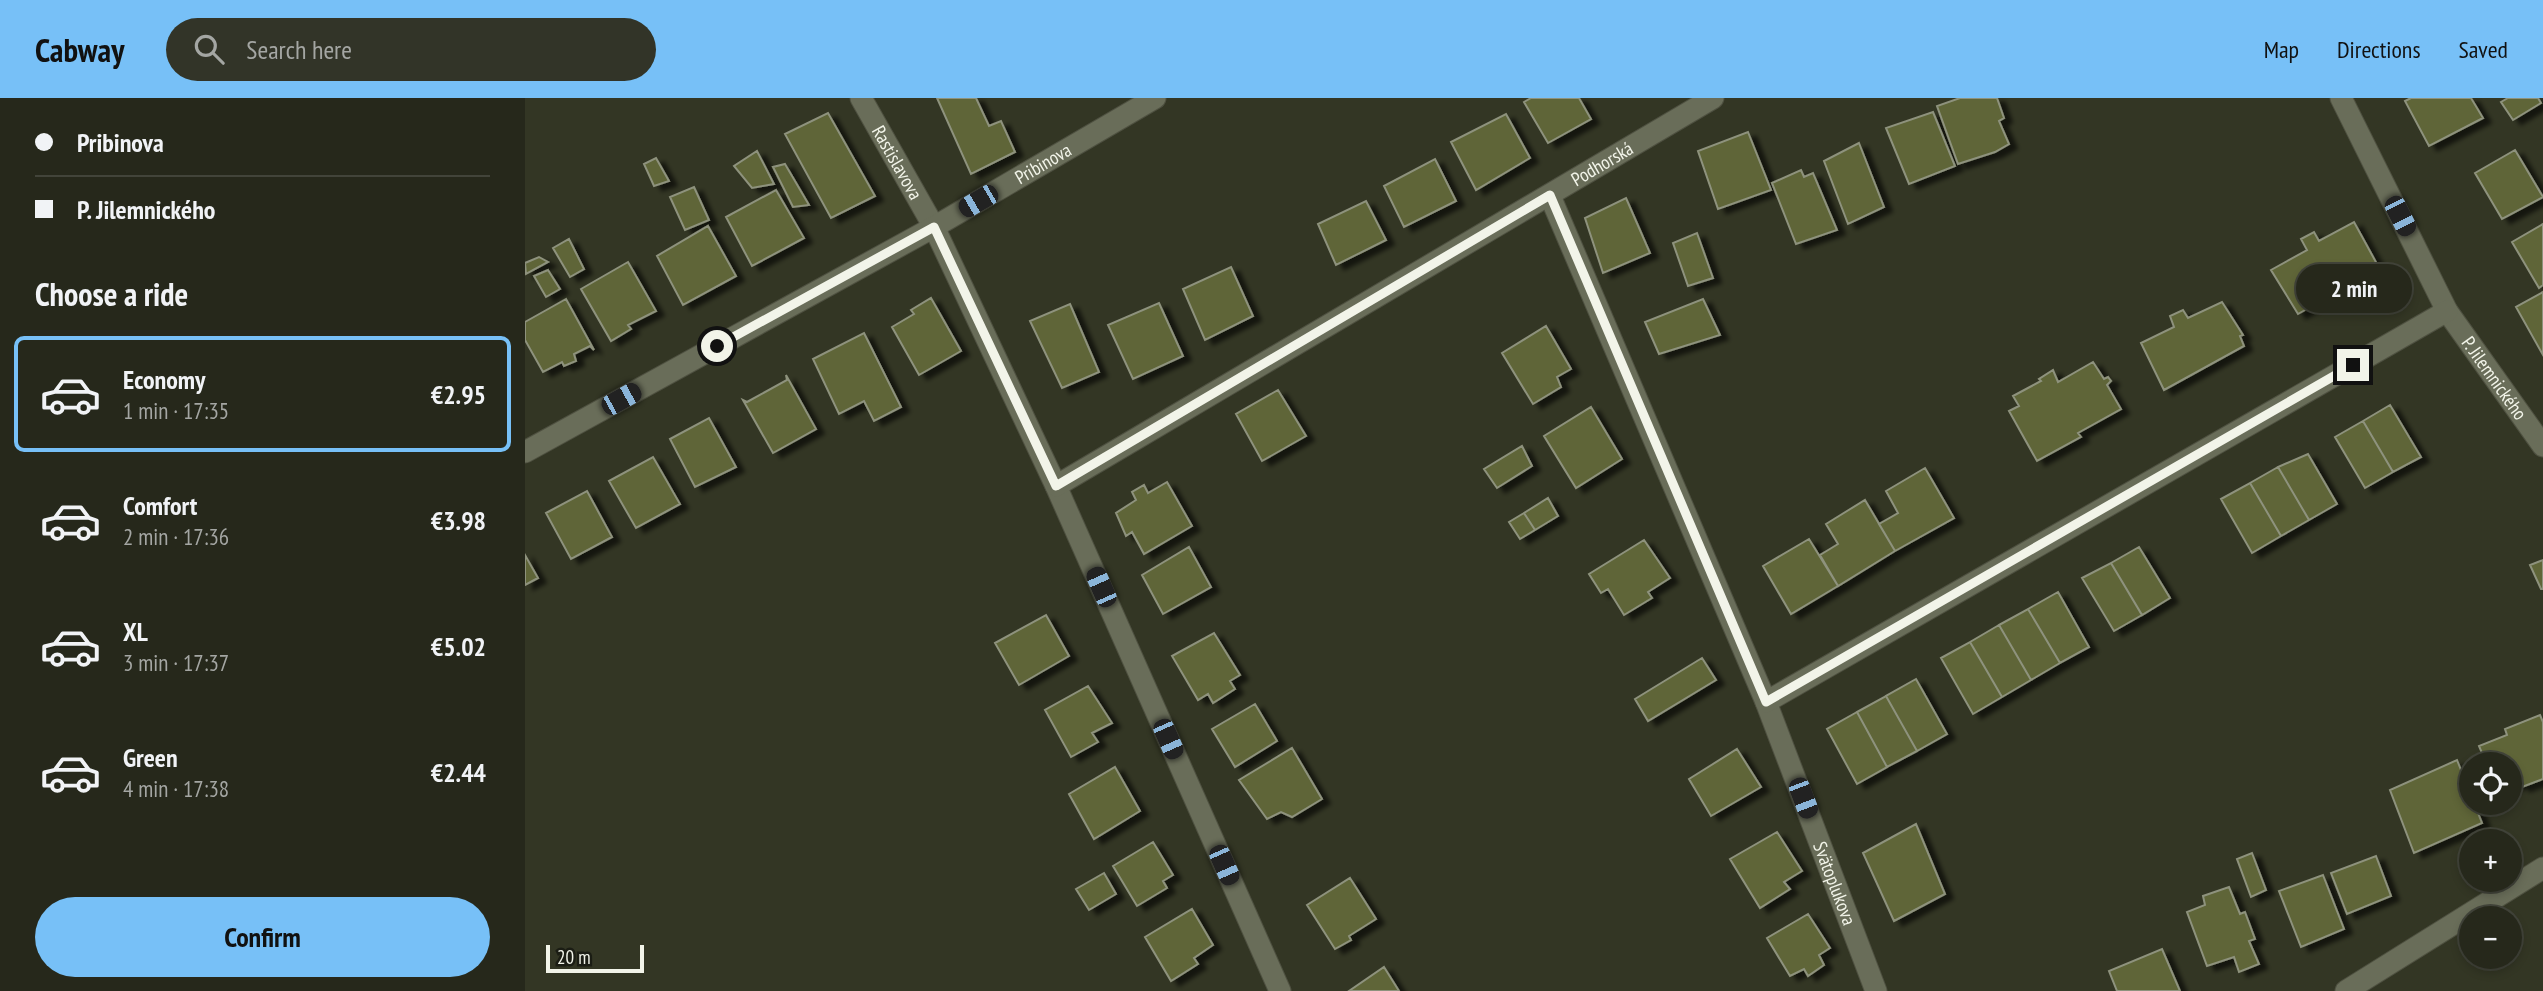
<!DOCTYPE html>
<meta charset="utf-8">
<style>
:root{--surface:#26281b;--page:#323428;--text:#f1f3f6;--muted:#a4a6a3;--line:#42443a;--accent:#77c0f7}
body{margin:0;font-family:"PT Sans Narrow",sans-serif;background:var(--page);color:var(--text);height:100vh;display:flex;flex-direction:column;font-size:26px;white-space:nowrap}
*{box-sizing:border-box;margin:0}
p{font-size:23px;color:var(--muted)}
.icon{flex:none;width:38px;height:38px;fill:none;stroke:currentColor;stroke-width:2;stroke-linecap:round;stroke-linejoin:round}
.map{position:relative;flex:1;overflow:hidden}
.drawer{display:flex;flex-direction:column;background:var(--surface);width:525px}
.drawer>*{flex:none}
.guide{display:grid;align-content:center;height:154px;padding:0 35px;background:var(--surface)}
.tools{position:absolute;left:1934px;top:654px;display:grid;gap:14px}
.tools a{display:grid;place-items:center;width:63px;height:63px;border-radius:50%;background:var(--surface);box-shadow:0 4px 10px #0003,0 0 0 2px var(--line);font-size:35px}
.scale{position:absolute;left:21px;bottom:18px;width:98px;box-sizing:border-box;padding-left:7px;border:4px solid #f2f4e9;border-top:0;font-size:19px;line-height:24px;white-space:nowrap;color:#f2f4e9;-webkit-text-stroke:5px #1b1d14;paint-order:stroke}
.end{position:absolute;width:32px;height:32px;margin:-16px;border:9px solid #f2f4e9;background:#111;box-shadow:0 0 0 4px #111}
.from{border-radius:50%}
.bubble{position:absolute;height:49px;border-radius:24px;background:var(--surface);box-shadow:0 4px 10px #0003,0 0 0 2px var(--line);font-size:23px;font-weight:800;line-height:49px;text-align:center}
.car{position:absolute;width:21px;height:42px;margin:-21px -10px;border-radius:9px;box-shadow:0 0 5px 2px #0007;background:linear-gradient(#222 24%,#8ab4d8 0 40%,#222 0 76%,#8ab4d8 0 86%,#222 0)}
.guide b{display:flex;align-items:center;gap:24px;height:66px;font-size:26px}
.guide b+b{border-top:2px solid var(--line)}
.guide i{width:18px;height:18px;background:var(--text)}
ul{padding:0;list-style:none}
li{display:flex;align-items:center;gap:21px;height:116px;margin:0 14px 10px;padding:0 21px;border:4px solid transparent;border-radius:10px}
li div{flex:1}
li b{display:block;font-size:26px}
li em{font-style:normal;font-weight:800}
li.active{border-color:var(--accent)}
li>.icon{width:63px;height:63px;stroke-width:1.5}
h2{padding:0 35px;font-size:32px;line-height:84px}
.button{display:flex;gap:14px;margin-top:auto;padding:14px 35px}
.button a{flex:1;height:80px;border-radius:42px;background:var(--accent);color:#111;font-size:28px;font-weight:800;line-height:80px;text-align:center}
header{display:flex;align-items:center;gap:42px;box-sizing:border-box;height:98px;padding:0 35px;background:var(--accent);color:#111}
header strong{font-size:33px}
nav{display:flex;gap:38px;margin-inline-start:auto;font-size:24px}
.search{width:490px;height:63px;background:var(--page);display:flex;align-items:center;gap:18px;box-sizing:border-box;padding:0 24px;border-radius:38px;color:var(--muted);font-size:26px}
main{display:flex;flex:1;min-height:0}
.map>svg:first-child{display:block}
</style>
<header>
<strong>Cabway</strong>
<div class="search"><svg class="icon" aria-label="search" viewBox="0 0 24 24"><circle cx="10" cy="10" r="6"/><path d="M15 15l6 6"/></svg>Search here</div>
<nav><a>Map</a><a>Directions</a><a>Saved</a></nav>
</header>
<main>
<section class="drawer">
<div class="guide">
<b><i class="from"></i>Pribinova</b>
<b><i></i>P. Jilemnického</b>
</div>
<h2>Choose a ride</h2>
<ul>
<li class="active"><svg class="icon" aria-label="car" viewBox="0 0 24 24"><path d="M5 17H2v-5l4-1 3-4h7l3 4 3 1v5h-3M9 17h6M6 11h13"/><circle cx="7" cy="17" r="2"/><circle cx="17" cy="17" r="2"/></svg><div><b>Economy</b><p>1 min · 17:35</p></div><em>€2.95</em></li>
<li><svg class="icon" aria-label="car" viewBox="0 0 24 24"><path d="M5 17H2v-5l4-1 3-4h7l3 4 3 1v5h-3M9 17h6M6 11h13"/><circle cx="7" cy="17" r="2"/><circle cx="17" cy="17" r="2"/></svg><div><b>Comfort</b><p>2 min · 17:36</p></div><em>€3.98</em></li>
<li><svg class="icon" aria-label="car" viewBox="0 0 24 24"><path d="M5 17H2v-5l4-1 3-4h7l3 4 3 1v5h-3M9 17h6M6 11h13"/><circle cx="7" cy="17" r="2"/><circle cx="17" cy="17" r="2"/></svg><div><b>XL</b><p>3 min · 17:37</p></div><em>€5.02</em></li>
<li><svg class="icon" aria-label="car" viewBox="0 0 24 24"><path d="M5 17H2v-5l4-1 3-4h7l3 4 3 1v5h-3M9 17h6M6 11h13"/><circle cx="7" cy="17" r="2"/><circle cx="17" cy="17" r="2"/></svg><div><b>Green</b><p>4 min · 17:38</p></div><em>€2.44</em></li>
</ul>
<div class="button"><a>Confirm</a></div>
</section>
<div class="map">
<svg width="2018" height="893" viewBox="0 0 2018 893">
<defs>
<filter id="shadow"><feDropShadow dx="8" dy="4.5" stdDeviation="2" flood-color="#0009"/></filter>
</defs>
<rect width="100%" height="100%" fill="#333624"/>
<path fill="#5e6538" stroke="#8e927d" stroke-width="2" filter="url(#shadow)" d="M412,0H451L464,28L476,23L490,54L446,76Z
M1006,0H1054L1066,21L1023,45L999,4Z
M1435,0H1472L1479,20L1474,23L1484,46L1470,54L1433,66L1412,8Z
M1886,0H1946L1958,20L1904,48L1880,3Z
M1983,0H2013L2016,5L1988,22L1976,4Z
M1408,14L1430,68L1384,86L1361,30Z
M303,15L350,98L306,120L260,36Z
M981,16L1005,60L951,92L926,44Z
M1223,34L1246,92L1193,111L1173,53Z
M1334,45L1359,109L1323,126L1299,63Z
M1990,52L2018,99L1977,121L1950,75Z
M232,53L249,86L227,90L209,68Z
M131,60L144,83L129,88L119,66Z
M910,61L931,103L879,129L859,88Z
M260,66L284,107L268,109L248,69Z
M1276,72L1279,79L1288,75L1312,132L1271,146L1247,85Z
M169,89L184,122L160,132L145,99Z
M251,92L279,140L227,168L201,119Z
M1101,100L1125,155L1078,175L1060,120Z
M841,103L861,142L811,167L793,126Z
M1829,124L1852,166L1813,188L1815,192L1773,216L1746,172L1782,152L1776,141L1789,134L1794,143Z
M2018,126V187L2014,190L1987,144Z
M183,128L211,178L158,207L132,158Z
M1172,135L1188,180L1163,188L1148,145Z
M44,141L59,171L45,179L28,150Z
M14,159L23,164L1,176L0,165Z
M103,164L131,213L103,227L106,231L86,243L56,191Z
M706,169L728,218L680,242L658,191Z
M23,172L35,191L21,199L9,178Z
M2018,194V257L1991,209Z
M406,200L436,253L394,277L367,229L389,216L386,212Z
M41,201L69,252L65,248L49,256L51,263L39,268L37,264L18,274L0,242V224Z
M1178,201L1195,237L1134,256L1120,224Z
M1697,204L1718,237L1715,238L1719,248L1639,292L1616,245L1649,229L1645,218L1658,212L1663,220Z
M634,205L658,258L608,281L583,227Z
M545,206L574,274L537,290L505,223Z
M1021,228L1046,271L1032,279L1036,289L1008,306L977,255Z
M339,235L376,309L349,323L339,303L314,316L288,261Z
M1568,264L1579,281L1583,279L1586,283L1582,287L1596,311L1553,335L1556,339L1512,363L1484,313L1494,308L1488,298L1516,283L1514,281L1528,272L1533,284Z
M261,277L291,331L248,355L218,302L222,304L262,282Z
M753,292L781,338L737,363L711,316Z
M1865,307L1896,359L1868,374L1838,323Z
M1066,309L1097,361L1051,390L1019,338Z
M184,320L211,369L170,389L145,341Z
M1838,323L1868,374L1840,390L1810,339Z
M997,348L1007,368L972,390L959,371Z
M1783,356L1812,406L1784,422L1753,369Z
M128,359L155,406L111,430L84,383Z
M1753,369L1784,422L1756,438L1725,385Z
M1400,370L1429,420L1370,453L1354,426L1373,415L1361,393Z
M642,384L667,428L619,456L607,434L601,438L591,415L611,402L607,394L619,387L623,395Z
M1725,385L1756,438L1727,455L1696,401Z
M62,393L87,439L46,461L21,415Z
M1023,400L1033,418L1010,432L999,415Z
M1340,402L1370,453L1313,488L1295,457L1313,446L1301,426Z
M999,415L1010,432L995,441L984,424Z
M1284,441L1313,488L1266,516L1238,468Z
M1119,442L1145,480L1123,494L1127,500L1099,517L1083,491L1076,495L1064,476Z
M664,449L686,489L638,516L617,477Z
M1614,449L1645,500L1617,517L1586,465Z
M0,457L13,480L0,487Z
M2018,462V491H2016L2005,467Z
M1586,465L1617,517L1589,533L1557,480Z
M1533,494L1564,549L1535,565L1503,511Z
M1503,511L1535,565L1506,582L1474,527Z
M521,517L544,558L494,587L470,545Z
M1474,527L1506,582L1477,599L1445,544Z
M689,535L715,577L705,583L710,591L688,605L683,596L673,602L647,558Z
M1445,544L1477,599L1448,616L1416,560Z
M1177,560L1191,582L1123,623L1110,601Z
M1391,581L1422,636L1392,653L1361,598Z
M563,588L587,625L567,635L573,644L546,659L520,612Z
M1361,598L1392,653L1362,669L1332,614Z
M730,606L752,643L710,669L687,631Z
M1332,614L1362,669L1332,686L1302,631Z
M2015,617L2018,624V681L1997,689L1995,685L1984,689V667H1962L1954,648L1982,637L1980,631Z
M767,650L797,701L767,719L756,714L742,721L714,682Z
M1212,651L1236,689L1186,718L1164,681Z
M1932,662L1946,697V705H1949L1957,725L1889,755L1865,692Z
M590,669L615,713L569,741L544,696Z
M1391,726L1420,796L1369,823L1338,755Z
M1252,734L1277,773L1259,784L1265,791L1235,810L1205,761Z
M628,744L648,777L638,783L642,790L612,808L588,768Z
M1727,755L1741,792L1726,799L1712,761Z
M1851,758L1866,798L1822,816L1806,775Z
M579,775L591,796L564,812L551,791Z
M1798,777L1819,831L1776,849L1754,793Z
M825,780L851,821L824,838L826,842L810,851L782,807Z
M1704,789L1715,816L1720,814L1730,841L1724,843L1734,866L1714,874L1709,859L1682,868L1662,814L1680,807L1678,798Z
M667,811L688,847L669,860L673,866L646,883L620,839Z
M1283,816L1305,850L1294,857L1299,867L1283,878L1279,871L1265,878L1242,840Z
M1637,851L1655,893H1592L1584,873Z
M859,869L874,893H824Z"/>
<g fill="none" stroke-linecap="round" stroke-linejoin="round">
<defs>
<g id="street">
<path id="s1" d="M336,0L409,129L531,388L755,893"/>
<path id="s2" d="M1816,0L1922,213L2018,348"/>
<path id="s3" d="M1025,98L1241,604L1351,893"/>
<path id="s4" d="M0,354L409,129L630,0"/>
<path id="s5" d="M531,388L1188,0"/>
<path d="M1241,604L1922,213"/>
<path d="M1821,893L2018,770"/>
</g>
</defs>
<use href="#street" stroke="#4f5141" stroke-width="23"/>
<use href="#street" stroke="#696d59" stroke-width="21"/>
</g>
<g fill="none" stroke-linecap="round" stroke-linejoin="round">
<path stroke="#f2f4e9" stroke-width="9" d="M192,248L409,129L531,388L1025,97L1241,604L1828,267"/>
</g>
<g text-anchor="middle" stroke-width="7" stroke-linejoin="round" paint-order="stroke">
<g font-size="19" fill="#f2f4e9" stroke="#1b1d14">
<text dy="7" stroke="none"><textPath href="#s1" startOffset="74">Rastislavova</textPath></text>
<text dy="7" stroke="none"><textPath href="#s4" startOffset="593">Pribinova</textPath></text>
<text dy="7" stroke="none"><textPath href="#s5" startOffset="634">Podhorská</textPath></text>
<text dy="7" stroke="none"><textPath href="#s2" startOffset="320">P. Jilemnického</textPath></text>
<text dy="7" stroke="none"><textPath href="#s3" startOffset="744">Svätoplukova</textPath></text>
</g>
</g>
</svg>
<div class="tools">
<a><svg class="icon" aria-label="locate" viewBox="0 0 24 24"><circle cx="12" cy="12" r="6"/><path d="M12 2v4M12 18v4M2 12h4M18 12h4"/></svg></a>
<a>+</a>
<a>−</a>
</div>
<div class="scale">20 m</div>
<i class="end from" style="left:192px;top:248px"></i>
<i class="end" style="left:1828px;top:267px"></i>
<div class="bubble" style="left:1771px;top:166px;width:116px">2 min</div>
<i class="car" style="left:453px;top:103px;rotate:240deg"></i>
<i class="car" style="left:1875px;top:118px;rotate:153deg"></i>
<i class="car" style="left:96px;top:301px;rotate:61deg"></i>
<i class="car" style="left:576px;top:489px;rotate:336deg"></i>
<i class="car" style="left:643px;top:641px;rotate:156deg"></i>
<i class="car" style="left:1278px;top:700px;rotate:159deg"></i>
<i class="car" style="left:699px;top:767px;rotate:156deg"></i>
</div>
</main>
